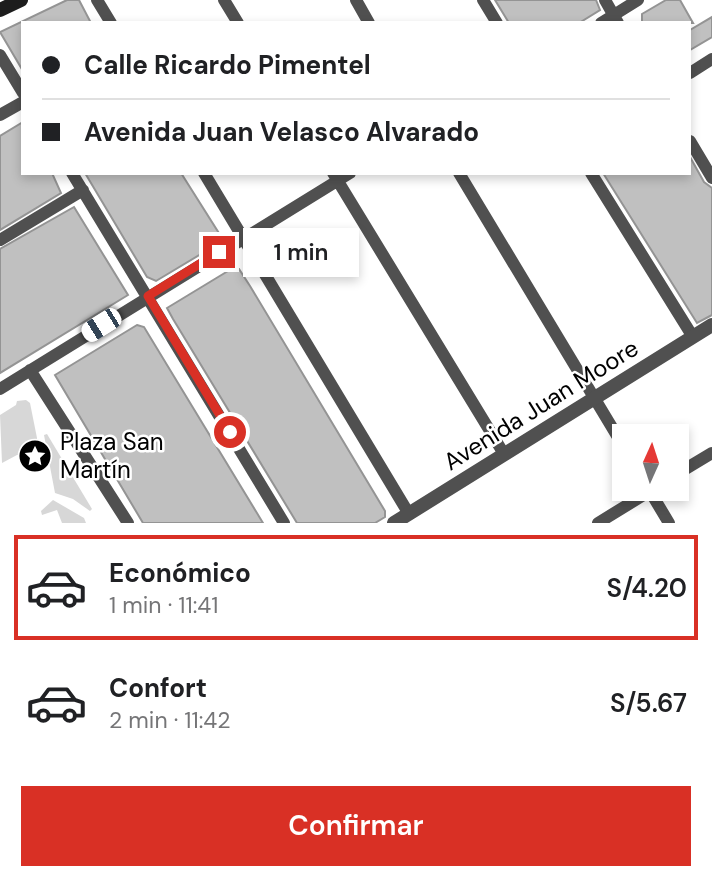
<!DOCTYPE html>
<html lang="es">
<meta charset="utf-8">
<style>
:root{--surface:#fff;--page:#f6f6f6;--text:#202124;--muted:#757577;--line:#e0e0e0;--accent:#d93025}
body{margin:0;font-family:"DM Sans",sans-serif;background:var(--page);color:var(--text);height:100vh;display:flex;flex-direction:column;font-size:26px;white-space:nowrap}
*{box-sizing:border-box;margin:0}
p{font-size:23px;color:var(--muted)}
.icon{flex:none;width:38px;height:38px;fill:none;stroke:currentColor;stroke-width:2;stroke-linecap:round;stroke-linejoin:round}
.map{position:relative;height:523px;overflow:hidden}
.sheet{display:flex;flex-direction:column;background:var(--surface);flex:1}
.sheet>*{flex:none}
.banner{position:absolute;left:21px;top:21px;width:670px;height:154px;border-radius:0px;box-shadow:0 4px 10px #0003;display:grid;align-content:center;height:154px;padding:0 21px;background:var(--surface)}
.needle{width:46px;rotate:3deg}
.fabs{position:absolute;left:612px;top:424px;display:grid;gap:14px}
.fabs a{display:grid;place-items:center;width:77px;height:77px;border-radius:0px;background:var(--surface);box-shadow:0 4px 10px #0003;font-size:35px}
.end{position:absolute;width:32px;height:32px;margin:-16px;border:9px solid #d93025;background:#fff;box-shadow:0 0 0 4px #fff}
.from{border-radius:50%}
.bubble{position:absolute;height:49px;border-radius:0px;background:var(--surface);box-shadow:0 4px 10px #0003;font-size:23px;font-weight:600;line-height:49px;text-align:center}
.car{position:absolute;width:21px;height:42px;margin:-21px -10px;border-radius:9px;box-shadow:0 0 5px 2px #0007;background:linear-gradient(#fff 24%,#345 0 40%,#fff 0 76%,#345 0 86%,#fff 0)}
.banner b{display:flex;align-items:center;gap:24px;height:66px;font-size:26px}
.banner b+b{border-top:2px solid var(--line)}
.banner i{width:18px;height:18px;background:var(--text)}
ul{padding:12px 0 0;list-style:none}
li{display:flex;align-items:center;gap:21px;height:105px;margin:0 14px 10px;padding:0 7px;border:4px solid transparent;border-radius:0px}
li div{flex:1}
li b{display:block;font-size:26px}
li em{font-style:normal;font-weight:600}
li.selected{border-color:var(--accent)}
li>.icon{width:63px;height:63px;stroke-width:1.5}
.cta{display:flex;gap:14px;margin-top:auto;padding:14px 21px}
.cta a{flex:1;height:80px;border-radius:0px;background:var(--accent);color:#fff;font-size:28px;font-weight:600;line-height:80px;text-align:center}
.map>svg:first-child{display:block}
</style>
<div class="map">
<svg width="712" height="523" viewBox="0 0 712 523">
<rect width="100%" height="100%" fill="#fff"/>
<path fill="#d7d7d7" d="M26,400L30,403L37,438V454L17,455L2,463L0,415L16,405L17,401Z
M47,434L92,509L90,511L73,499L55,493L44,435Z
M53,500L84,518L86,523H62L57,510L42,515L41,511Z"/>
<path fill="#c0c0c0" stroke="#949494" stroke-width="2" d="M67,0H79L91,23H23V71L0,32Z
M495,0H596L600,10L579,23H509Z
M666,0H680L693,23H642V14Z
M712,17V37L690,50V30Z
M23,122V173H52L61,193L0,230V136Z
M690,157L704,182L712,188V315L697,323L603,173H690Z
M85,173H181L222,238L221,242L156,281L147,277Z
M74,207L128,295L0,373V249Z
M233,268L239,269L250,286L385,511V517L375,523H297L173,319L167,308Z
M137,325L144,327L263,523H143L55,375Z"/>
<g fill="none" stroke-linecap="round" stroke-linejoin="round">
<path stroke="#505050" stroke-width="12" d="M97,0L111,23
M224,0L238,23
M356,0L369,23
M483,0L497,23
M605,0L618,23
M601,23L638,0
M0,55L23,93
M690,73L712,59
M0,115L23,102
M690,141L712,178
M72,173L284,523
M204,173L409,514
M333,173L504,454
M459,173L625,449
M591,173L693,337
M0,240L83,190
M30,370L128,523
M0,389L350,173
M677,474L712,453
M648,488L669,523
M598,523L655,488"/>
<path stroke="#505050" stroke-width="14" d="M394,523L712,325"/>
<path stroke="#1d1d1d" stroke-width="14" d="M0,10L21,0"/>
</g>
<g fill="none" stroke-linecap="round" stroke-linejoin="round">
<path stroke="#d93025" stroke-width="9" d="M219,252L148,296L230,432"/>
</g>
<defs>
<symbol id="sight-disc" viewBox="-11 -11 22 22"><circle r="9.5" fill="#000" stroke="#fff"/><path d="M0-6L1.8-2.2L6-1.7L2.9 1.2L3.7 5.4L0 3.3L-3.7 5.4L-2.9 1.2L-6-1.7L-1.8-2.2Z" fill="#fff"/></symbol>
</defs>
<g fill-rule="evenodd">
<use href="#sight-disc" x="16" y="437" width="38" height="38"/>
</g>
<g text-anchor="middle" stroke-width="5" stroke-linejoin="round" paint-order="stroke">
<g font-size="24" fill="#000" stroke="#fff">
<text transform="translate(541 405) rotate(-32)" y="8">Avenida Juan Moore</text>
</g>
<g font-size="24" fill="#000" stroke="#fff" text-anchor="start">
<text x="60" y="450">Plaza San<tspan x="60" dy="28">Martín</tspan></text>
</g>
</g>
</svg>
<div class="fabs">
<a><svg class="needle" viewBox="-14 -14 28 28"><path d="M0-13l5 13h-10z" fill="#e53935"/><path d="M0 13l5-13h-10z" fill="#757577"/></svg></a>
</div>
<i class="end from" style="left:230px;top:432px"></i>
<i class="end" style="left:219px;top:252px"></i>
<div class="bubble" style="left:243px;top:228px;width:116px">1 min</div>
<i class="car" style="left:101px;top:325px;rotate:238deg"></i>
<div class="banner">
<b><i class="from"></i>Calle Ricardo Pimentel</b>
<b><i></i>Avenida Juan Velasco Alvarado</b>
</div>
</div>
<section class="sheet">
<ul>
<li class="selected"><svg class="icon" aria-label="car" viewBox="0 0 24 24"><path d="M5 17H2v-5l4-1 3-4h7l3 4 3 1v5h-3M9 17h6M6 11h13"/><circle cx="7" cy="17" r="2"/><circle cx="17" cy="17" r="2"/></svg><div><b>Económico</b><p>1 min · 11:41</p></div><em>S/4.20</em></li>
<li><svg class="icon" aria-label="car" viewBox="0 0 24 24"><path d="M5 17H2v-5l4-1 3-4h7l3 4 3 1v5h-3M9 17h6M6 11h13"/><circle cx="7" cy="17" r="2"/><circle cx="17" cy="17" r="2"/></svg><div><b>Confort</b><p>2 min · 11:42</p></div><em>S/5.67</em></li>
</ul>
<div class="cta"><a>Confirmar</a></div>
</section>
